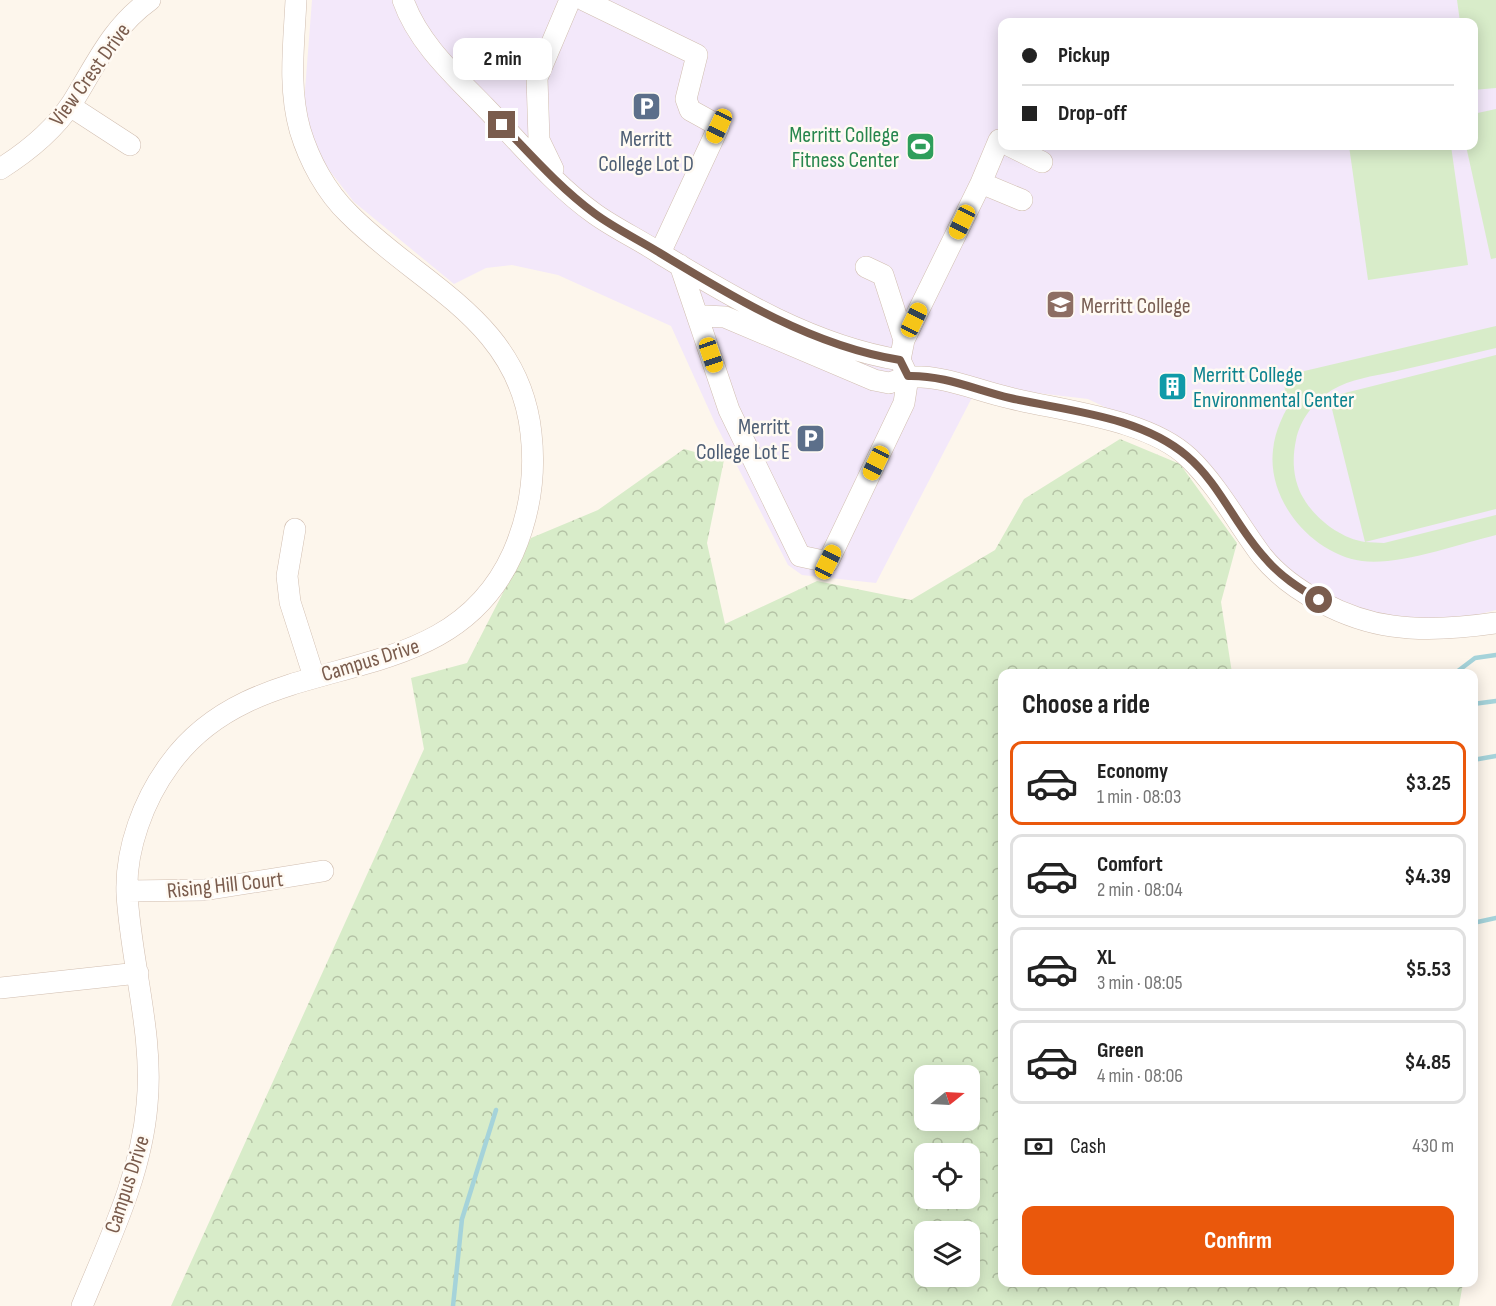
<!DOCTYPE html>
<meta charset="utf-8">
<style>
:root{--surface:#fff;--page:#f6f6f6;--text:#222;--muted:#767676;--line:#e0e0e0;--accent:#ea580c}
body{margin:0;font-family:"Sofia Sans Condensed",sans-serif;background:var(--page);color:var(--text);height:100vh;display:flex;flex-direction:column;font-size:22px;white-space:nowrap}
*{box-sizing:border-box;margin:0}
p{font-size:20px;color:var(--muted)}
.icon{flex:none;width:33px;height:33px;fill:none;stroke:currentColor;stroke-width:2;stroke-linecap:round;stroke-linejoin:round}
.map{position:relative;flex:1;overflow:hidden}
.details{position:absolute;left:998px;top:669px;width:480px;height:618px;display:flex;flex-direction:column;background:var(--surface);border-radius:12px;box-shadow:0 3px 15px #0003}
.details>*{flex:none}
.banner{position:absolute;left:998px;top:18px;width:480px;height:132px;border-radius:12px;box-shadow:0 3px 15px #0003;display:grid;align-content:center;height:132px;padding:0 24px;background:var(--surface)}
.needle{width:39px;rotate:72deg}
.buttons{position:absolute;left:914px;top:1065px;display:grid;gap:12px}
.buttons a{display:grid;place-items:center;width:66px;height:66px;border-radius:12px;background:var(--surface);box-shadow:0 3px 15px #0003;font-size:30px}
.end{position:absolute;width:27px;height:27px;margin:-14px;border:8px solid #7a5c4d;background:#fff;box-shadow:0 0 0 3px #fff}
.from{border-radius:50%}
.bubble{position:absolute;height:42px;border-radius:12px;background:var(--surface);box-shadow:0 3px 15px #0003;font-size:20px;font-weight:700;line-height:42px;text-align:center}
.car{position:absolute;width:18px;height:36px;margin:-18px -9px;border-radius:8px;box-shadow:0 0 4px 2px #0007;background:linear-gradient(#f5c518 24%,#345 0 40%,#f5c518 0 76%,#345 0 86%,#f5c518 0)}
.banner b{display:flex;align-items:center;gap:21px;height:57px;font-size:22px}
.banner b+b{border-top:2px solid var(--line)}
.banner i{width:15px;height:15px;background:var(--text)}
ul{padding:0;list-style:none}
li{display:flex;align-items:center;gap:18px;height:84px;margin:0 12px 9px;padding:0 12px;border:3px solid var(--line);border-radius:12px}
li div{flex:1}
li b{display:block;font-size:22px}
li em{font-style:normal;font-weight:700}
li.selected{border-color:var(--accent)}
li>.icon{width:54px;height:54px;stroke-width:1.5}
h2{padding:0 24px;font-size:27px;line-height:72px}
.pay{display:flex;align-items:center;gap:15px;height:66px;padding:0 24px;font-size:22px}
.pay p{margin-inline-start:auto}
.action{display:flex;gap:12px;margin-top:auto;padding:12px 24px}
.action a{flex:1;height:69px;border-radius:12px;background:var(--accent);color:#fff;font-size:24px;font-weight:700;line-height:69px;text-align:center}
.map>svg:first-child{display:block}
</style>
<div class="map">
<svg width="1496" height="1306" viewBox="0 0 1496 1306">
<defs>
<pattern id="forest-crowns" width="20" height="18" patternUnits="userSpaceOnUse" patternTransform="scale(1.5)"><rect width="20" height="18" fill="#d8ecc9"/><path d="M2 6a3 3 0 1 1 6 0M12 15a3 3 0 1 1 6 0" fill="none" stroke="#b4c2a5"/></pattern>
</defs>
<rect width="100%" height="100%" fill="#fdf6ec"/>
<path fill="#f3e8fa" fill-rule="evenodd" d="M312,0H1496V610L1453,621L1398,618L1343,607L1292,572L1144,426L1088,399L978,386L876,583L802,575L788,565L715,423L671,326L558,275L512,265L486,268L454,284L354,202L329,170L309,134L304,103ZM1002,22H1473V146H1002Z"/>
<path fill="#d8ecc9" d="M1457,0H1496V88L1473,90V22H1460Z
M1496,109V258L1491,259L1466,146H1473V114Z
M1349,146H1451L1468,265L1368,280Z
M1496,326V348C1462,356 1428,364 1393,372C1373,376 1351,379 1332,390C1314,401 1300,420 1296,440C1292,459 1293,477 1301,494C1313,517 1339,538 1365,542L1329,397L1496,355V509L1365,542L1384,543L1496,515V535C1459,544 1398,566 1362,561C1312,554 1267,501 1273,450C1275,430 1284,412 1295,395L1286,398L1283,376Z"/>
<path fill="url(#forest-crowns)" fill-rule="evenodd" d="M1120,439L1180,464L1237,543L1221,602L1232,673L1002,674V1282L1463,1283L1459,1306H171L424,749L411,678L467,663L531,538L598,510L684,449L724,460L707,543L725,624L817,581L911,600L995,550L1024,499ZM924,1076H969V1120H924ZM924,1154H969V1198H924ZM924,1232H969V1276H924Z"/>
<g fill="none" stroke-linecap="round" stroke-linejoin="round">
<path stroke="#a5d3da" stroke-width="4.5" d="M1454,674L1475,658L1496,655
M1473,704L1496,701
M1473,760L1496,756
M1473,923L1496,918
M453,1306L462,1219L496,1110"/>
<defs>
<path id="minor" d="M403,0C418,43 454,75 485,107C520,143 554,185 595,214C616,229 640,240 661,254C735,299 814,346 900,360L908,377C944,375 975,390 1010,398C1062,411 1149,419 1189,458C1218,486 1238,524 1262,556C1291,592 1347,620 1392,626C1426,631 1462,628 1496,623
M584,0L697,55L686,99L690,110L719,126L660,253
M70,106L130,145
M1010,146L1042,162
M0,169C27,152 54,130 72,103C96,65 111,28 150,0
M553,169L539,140L537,78L570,0
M981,183L999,140L1002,142
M680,265L729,410L800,556L828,562L904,403L908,377L889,383L874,380L725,317L706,316L698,318
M866,267L883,275L904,340
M900,360L904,340L981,183L1022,200
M295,529L287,576L290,602L314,677
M127,891L204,890L323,871
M0,988L138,973
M82,1306C109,1240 141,1176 147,1105C154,1034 131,964 127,894C125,849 144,799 170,764C261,638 445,704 513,553C530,514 536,476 531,433C519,320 419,285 349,214C326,192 309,160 300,130C288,88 294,43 296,0"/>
</defs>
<use href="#minor" stroke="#d1beb0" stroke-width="22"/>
<use href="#minor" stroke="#fff" stroke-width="21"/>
</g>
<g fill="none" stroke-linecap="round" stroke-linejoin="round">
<path stroke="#7a5c4d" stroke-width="8" d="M502,125C531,155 560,188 594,213C614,228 639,240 660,253C734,298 813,346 900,360L908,376C944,375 976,390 1010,398C1068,411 1140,416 1187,456C1220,484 1236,527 1265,558C1280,576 1299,588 1319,600"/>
</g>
<defs>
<symbol id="parking-square" viewBox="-11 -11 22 22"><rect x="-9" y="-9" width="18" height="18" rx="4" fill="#5c6f8a" stroke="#fffaf3"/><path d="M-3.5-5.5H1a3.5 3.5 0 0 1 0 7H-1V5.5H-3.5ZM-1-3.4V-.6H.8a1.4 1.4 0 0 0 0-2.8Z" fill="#fff"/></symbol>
<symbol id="stadium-square" viewBox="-11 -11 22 22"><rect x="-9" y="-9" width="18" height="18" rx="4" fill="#2e9e5b" stroke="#fffaf3"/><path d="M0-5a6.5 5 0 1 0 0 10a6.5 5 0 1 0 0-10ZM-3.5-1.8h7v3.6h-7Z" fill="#fff"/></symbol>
<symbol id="university-square" viewBox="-11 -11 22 22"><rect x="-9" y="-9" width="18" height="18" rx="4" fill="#8d6e63" stroke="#fffaf3"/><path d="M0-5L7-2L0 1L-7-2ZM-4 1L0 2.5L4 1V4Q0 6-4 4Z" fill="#fff"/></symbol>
<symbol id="building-square" viewBox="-11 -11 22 22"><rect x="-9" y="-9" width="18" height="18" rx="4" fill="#0f9aa8" stroke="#fffaf3"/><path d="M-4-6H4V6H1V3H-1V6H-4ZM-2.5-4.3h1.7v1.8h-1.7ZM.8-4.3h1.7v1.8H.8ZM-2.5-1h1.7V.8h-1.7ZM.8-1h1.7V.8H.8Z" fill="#fff"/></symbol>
</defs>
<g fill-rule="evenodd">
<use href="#parking-square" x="630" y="90" width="33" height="33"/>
<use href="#stadium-square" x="904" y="130" width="33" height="33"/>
<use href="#university-square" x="1044" y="288" width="33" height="33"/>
<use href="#building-square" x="1156" y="370" width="33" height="33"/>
<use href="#parking-square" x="794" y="422" width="33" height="33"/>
</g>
<g text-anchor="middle" stroke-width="5" stroke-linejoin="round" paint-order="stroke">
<g font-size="22" fill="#7a5c4d" stroke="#fffaf3">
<text transform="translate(89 74) rotate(-54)" y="8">View Crest Drive</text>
<text transform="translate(370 659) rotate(-17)" y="8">Campus Drive</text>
<text transform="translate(225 884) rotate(-6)" y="8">Rising Hill Court</text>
<text transform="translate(126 1184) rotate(-72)" y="8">Campus Drive</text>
</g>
<g font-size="22" fill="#27864d" stroke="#fffaf3" text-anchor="end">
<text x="899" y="142">Merritt College<tspan x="899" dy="25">Fitness Center</tspan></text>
</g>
<g font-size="22" fill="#4e5e75" stroke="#fffaf3">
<text x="646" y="146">Merritt<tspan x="646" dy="25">College Lot D</tspan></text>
<text x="790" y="434" text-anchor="end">Merritt<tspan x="790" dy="25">College Lot E</tspan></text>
</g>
<g font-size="22" fill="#785e54" stroke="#fffaf3" text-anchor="start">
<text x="1081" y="313">Merritt College</text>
</g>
<g font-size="22" fill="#0d838f" stroke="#fffaf3" text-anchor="start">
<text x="1193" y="382">Merritt College<tspan x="1193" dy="25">Environmental Center</tspan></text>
</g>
</g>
</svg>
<div class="buttons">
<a><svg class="needle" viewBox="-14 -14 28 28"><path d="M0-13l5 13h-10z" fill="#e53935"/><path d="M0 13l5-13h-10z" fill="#767676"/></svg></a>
<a><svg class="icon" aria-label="locate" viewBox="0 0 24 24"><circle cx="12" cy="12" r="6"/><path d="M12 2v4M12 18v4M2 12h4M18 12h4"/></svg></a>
<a><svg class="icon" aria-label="layers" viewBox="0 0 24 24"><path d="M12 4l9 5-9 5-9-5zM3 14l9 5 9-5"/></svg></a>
</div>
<i class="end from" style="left:1319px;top:600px"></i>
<i class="end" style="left:502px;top:125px"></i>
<div class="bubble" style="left:453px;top:38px;width:99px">2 min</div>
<i class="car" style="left:719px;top:126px;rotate:205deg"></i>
<i class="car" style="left:962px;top:222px;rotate:206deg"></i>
<i class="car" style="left:914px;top:320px;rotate:26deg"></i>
<i class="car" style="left:711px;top:355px;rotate:161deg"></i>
<i class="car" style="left:876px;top:463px;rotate:206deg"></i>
<i class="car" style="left:828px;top:562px;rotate:26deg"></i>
<div class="banner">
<b><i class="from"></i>Pickup</b>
<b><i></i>Drop-off</b>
</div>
<section class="details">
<h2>Choose a ride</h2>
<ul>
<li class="selected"><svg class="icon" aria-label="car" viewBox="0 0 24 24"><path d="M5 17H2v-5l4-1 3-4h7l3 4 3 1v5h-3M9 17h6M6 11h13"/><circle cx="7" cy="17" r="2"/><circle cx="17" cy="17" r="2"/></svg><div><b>Economy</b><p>1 min · 08:03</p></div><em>$3.25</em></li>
<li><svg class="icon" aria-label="car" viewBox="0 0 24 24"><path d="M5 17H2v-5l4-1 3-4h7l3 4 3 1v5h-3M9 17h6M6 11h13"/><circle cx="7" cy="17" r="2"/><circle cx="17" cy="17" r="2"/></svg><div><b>Comfort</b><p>2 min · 08:04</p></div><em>$4.39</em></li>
<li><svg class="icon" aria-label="car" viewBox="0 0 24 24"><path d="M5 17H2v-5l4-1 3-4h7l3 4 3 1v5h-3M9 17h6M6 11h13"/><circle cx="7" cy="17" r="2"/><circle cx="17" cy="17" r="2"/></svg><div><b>XL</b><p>3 min · 08:05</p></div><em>$5.53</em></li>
<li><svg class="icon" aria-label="car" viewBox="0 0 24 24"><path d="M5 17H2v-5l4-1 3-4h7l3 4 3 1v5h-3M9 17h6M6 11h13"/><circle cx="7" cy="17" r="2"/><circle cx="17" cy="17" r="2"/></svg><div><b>Green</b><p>4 min · 08:06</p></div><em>$4.85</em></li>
</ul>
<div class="pay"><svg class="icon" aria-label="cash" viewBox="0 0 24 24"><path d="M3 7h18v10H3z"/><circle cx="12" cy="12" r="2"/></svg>Cash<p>430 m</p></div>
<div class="action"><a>Confirm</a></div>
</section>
</div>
